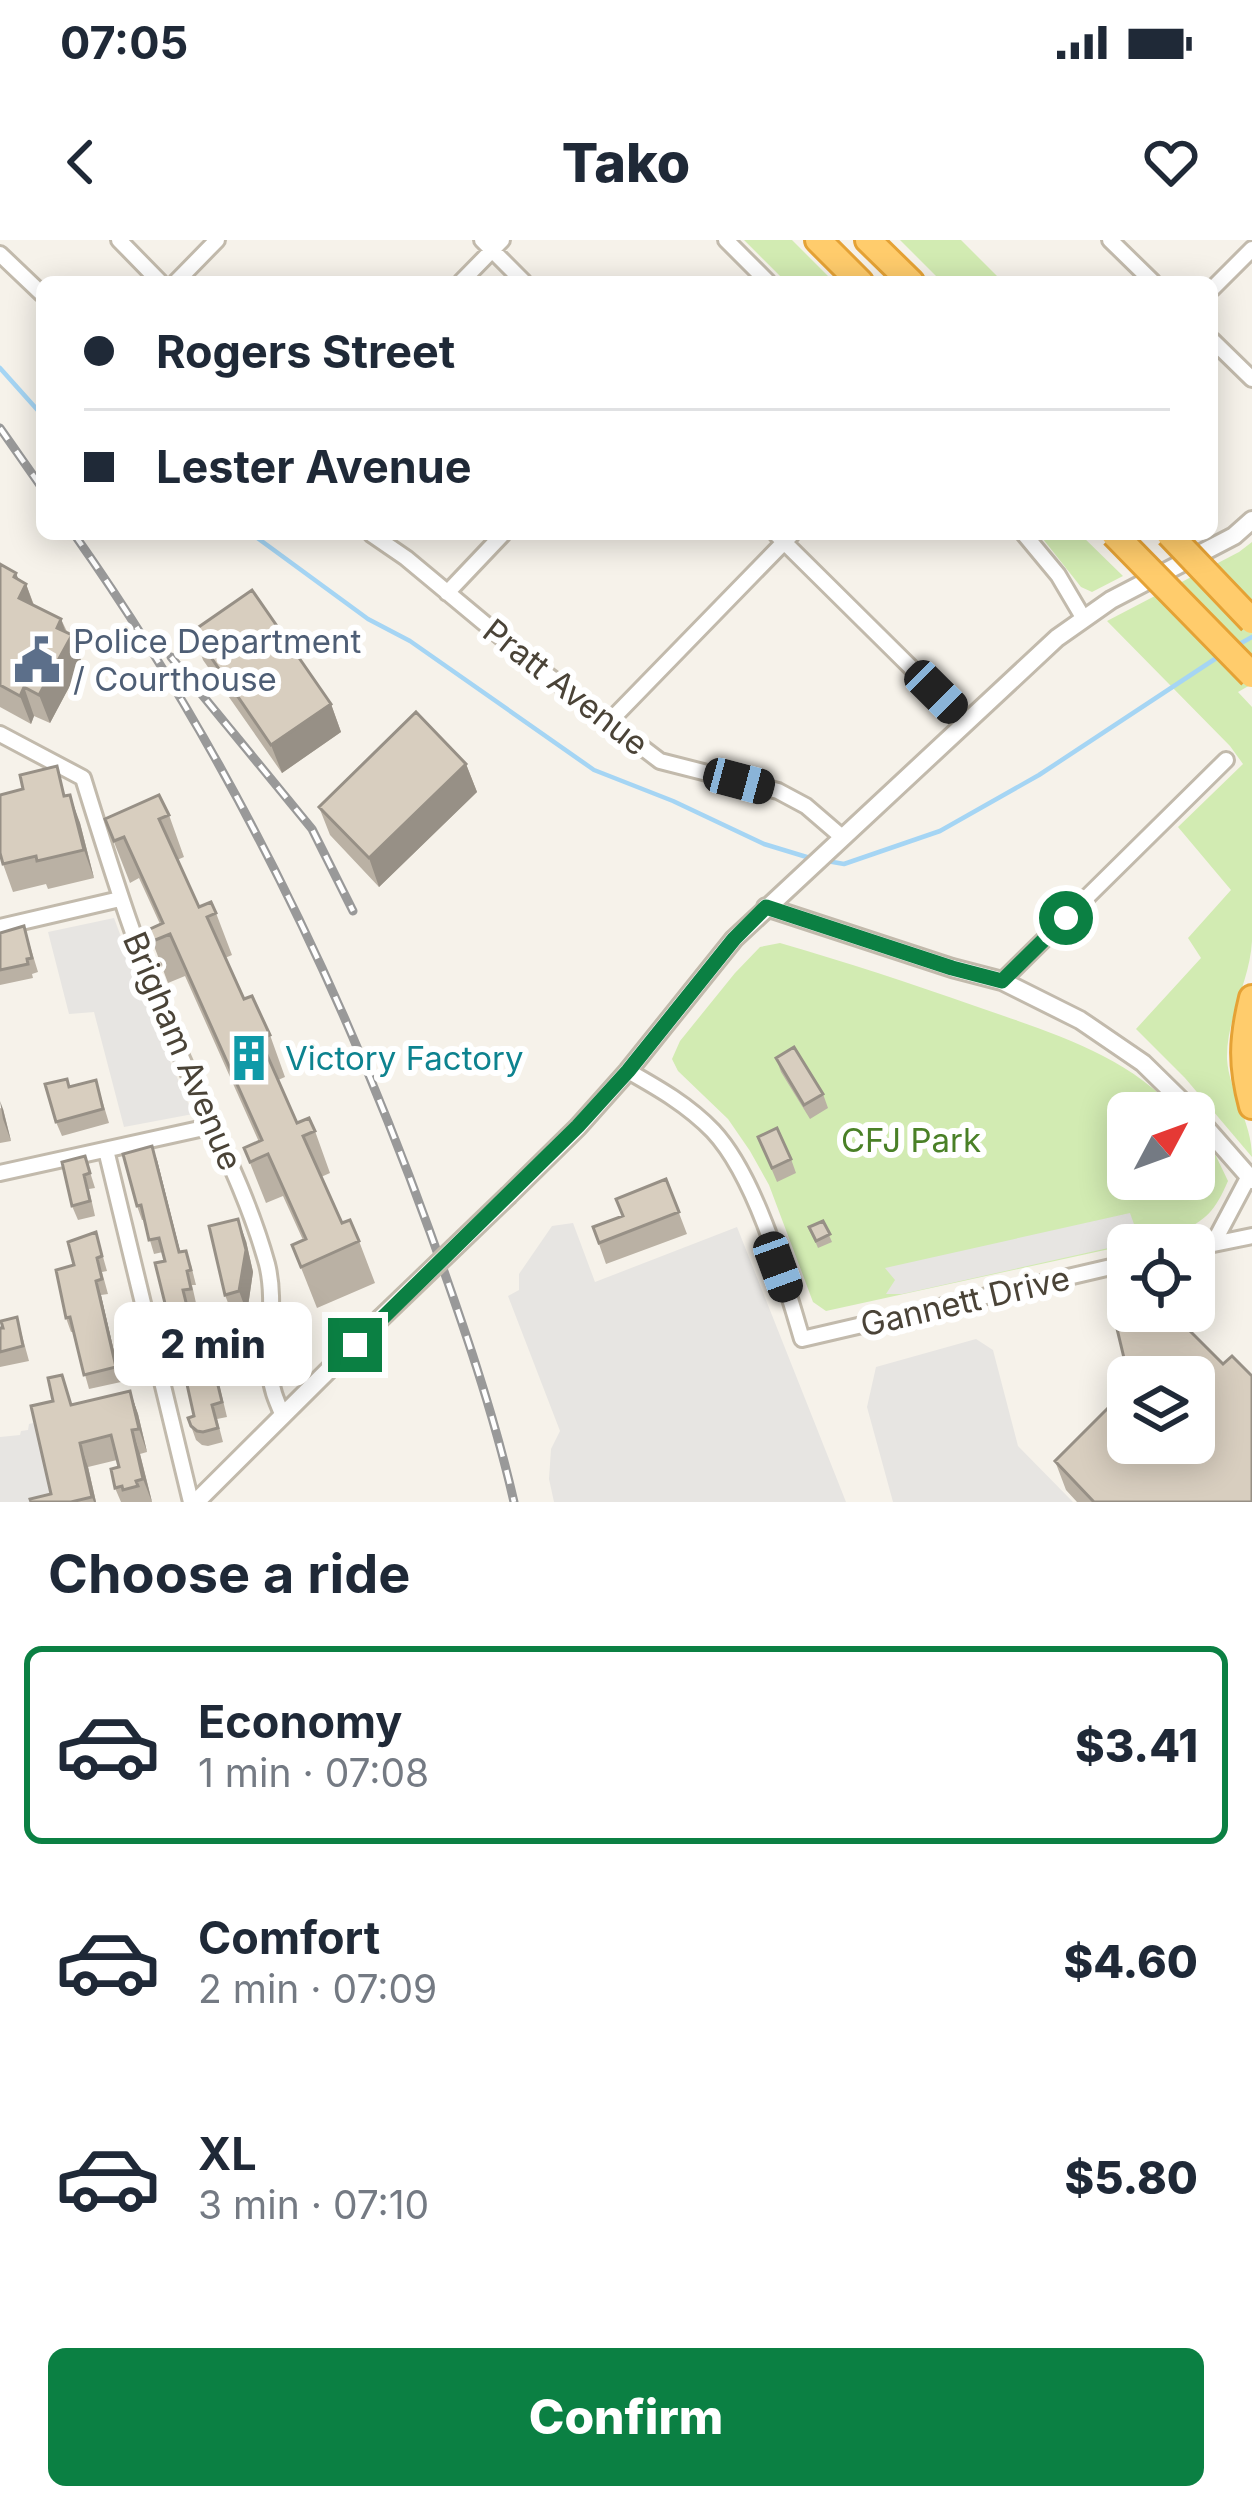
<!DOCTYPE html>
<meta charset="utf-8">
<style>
:root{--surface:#fff;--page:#f2f2f3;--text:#1f2937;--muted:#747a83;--line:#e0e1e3;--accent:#0b8043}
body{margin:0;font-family:Inter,sans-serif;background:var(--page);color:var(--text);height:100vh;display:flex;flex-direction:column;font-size:45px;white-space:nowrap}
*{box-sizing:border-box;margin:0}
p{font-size:39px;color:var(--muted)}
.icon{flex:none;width:66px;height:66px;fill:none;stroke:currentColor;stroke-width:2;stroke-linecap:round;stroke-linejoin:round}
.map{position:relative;height:1262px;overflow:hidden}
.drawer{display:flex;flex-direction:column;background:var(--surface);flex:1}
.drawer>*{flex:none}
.top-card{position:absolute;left:36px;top:36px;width:1182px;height:264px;border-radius:18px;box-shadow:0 6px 30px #0003;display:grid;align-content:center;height:264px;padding:0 48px;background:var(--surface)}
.needle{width:78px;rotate:49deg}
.fabs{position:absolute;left:1107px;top:852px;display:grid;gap:24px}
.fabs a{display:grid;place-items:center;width:108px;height:108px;border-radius:18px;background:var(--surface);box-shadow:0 6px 30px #0003;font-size:60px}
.end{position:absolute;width:54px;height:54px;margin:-27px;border:15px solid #0b8043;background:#fff;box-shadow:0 0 0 6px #fff}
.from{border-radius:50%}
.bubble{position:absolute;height:84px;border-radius:18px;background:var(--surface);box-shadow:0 6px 30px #0003;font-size:39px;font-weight:800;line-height:84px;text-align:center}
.car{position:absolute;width:36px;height:72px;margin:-36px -18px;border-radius:15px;box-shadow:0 0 9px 3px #0007;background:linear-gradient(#222 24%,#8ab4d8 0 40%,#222 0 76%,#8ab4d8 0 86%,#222 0)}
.top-card b{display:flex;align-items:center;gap:42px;height:114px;font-size:45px}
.top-card b+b{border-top:3px solid var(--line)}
.top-card i{width:30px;height:30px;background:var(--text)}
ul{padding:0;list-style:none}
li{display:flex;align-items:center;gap:36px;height:198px;margin:0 24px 18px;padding:0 24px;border:6px solid transparent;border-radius:18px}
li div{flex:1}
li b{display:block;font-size:45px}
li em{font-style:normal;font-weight:800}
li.current{border-color:var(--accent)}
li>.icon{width:108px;height:108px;stroke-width:1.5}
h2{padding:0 48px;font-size:54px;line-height:144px}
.primary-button{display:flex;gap:24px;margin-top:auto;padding:24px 48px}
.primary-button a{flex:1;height:138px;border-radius:18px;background:var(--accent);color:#fff;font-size:48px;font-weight:800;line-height:138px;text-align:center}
.status{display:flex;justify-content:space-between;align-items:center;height:84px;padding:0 60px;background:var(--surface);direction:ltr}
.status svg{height:33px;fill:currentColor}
header{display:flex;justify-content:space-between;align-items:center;height:156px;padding:0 48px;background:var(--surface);font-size:54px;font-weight:800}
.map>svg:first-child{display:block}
</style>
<div class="status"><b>07:05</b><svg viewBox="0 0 49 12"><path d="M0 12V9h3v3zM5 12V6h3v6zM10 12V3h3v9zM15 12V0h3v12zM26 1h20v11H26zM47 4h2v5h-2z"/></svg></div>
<header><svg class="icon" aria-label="back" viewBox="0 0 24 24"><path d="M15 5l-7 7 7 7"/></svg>Tako<svg class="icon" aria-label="heart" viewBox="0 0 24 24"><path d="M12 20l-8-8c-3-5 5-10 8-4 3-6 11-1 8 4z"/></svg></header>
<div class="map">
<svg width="1252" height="1262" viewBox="0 0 1252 1262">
<rect width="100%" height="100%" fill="#f6f2ea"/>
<path fill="#d2ebb2" d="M744,0H792L834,42H786Z
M900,0H961L1003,42H942Z
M1039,294H1080L1123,336L1092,352L1081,347Z
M1252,302V444L1238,452L1252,467C1252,544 1252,623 1252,701C1250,741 1226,778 1227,819C1229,852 1252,882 1252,917L1185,838L1136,789L1201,718L1188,698L1231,650L1178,587L1243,524L1230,506L1107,381L1239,312Z
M780,703C846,722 910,743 975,766C1049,792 1125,813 1179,873H1128V939H1194V890L1215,914L1228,941C1215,971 1207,979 1178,994L826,1071L813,1062L769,945L750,911L728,879L678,831L672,819L680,801L735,733L760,707Z"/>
<path fill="#e7e5e2" d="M114,678L152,780L193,874L124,887L94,772L69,774L48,692Z
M1130,973L1140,1001L902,1054H886L895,1040L885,1028Z
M573,983L595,1042L737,987L846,1262H554L549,1239L551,1209L560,1191L508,1056L519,1050V1034L552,986Z
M976,1099L993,1110L1018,1206L1073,1262H893L867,1167L876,1127Z
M54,1162L37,1192L53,1262H0V1197L20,1195L21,1191L28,1190L29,1184L33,1183L30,1167Z"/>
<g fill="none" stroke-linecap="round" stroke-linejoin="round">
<path stroke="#a5d5f4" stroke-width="4.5" d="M0,128L42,175
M252,294L368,379L410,401L594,530L673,561L764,604L810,618
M1236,406L1252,397
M827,621L844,624L940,591L1039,535L1221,415"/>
<defs>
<path id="minor" d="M119,0L160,42
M482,0L524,42
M726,0L768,42
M1110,0L1153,42
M0,14L42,54
M176,42L217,0
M461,42L502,0
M1212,49L1252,9
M1212,100L1252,139
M371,294L406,318L537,427L660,521L778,551L806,566L842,597
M776,294L966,482
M1024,294L1058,335L1084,379
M447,353L503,294
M608,483L792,294
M0,494L83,538C112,632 141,724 180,814C210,883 247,951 267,1024C276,1060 267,1097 270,1133C271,1149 277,1162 283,1176
M0,687L120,659
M1002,741L1226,520
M628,831C658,848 688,865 713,891C756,937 784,1038 802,1099L1128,1023
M106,910L191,1262
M0,933L213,886
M1213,1004L1249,936
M1194,1008L1252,996"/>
<path id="tertiary" d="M766,667L952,728L1002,741L1080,780L1143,823L1194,873
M1194,874L1252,940
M509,955L578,887L628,831L734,699L1057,398L1111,360L1234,296L1252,280
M196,1262L380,1079"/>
<path id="motorway" d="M818,0L860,42
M868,0L911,42
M1252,758C1242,799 1241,825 1252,866"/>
</defs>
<use href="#minor" stroke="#c2baac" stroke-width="20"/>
<use href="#tertiary" stroke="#c2baac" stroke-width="22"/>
<use href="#motorway" stroke="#e5a235" stroke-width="30"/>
<use href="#minor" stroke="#fff" stroke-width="14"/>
<use href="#tertiary" stroke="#fff" stroke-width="16"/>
<use href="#motorway" stroke="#ffcc6c" stroke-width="24"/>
<defs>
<path id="rail" d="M0,188L42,248
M74,294C225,508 341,746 430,992C462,1081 493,1170 514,1262
M171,417L312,589L353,671"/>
</defs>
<use href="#rail" stroke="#999" stroke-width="9"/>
<use href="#rail" stroke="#fff" stroke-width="4.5" stroke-dasharray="14" stroke-linecap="butt"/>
<defs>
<path id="tertiary-bridge" d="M380,1079L509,955"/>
<path id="motorway-bridge" d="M1114,294L1252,435
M1169,294L1252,381"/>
</defs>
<use href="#tertiary-bridge" stroke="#c2baac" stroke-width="22" stroke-linecap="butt"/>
<use href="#motorway-bridge" stroke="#e5a235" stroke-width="30" stroke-linecap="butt"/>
<use href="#tertiary-bridge" stroke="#fff" stroke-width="16"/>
<use href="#motorway-bridge" stroke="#ffcc6c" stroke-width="24"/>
</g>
<path fill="#bab1a4" d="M0,324L26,344L34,365L61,379L82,423L50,483L34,476L31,484L0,467Z
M193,391L331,464L341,492L282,533L203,420Z
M466,524L477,552L379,647L330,595L319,567Z
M67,556L80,583L94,638L48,649L46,644L13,652L3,624Z
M169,575L184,617L177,620L199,667L216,673L232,715L225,718L244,759L270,795L285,837L278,840L297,883L315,891L330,933L321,937L342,983L359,1001L375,1043L317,1068L292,1005L303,1000L283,956L266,963L244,908L259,902L185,736L168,743L148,690L160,684L139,638L130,643L105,579Z
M24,686L38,732L32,734L33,738L0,745V693Z
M776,818L823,854L828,868L810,879L781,832Z
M96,840L109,883L62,896L56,882L70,846Z
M0,868L3,869L11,901L0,903Z
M758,897L791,919L796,933L777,942Z
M85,916L95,948L89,949L95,976L78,980L72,966Z
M157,920L180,1012L191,1025L196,1045H192L196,1063L189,1065L199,1107L211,1120L220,1148L227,1177L217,1179L223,1202L208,1206L202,1205L196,1200L191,1186L194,1176L187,1146H183L178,1132L177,1112L163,1012L154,1014L144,980H142L137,966Z
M666,939L687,994L606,1024L593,987L623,976Z
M823,981L832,1002L818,1008L809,987Z
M96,992L107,1031L102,1032L108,1054L101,1055L121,1142L89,1149L73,1092H71L66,1078L74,1025Z
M246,1001L253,1032L247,1073L233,1076L225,1055Z
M17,1077L29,1121L0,1127V1088Z
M1149,1086L1252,1262H1077L1066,1250L1055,1221L1194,1203L1128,1137V1148L1119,1120L1124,1118Z
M130,1151L138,1174L147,1212L140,1214L152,1262H121L115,1248L119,1227L117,1220L88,1227L96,1262H31L51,1254L72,1164Z"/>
<path fill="#979086" d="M16,333L23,351L26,344L36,372L19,358L14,337Z
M61,379L69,401L72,395L82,423L50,483L39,455L57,388Z
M24,447L34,476L31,484L20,456Z
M331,464L341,492L282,533L271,505Z
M466,524L477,552L379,647L369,618Z
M70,555L80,583L94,638L84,610Z
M0,861L3,869L11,901L3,879Z
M152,906L157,920L184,1027L179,1012Z
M238,979L246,1001L253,1032L247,1073L239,1051Z
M96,1041L101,1055L121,1142L116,1127Z
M130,1151L138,1174L147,1212L139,1189Z
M132,1190L140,1214L152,1262L143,1239Z
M80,1203L88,1227L96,1262H94L92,1257Z"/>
<path fill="#d8cebf" stroke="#979086" stroke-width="3" d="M0,324L16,333L14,337L26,344L19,358L61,379L57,388L72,395L39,455L24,447L20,456L0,445Z
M252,350L331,464L271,505L193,391Z
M416,472L466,524L369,618L319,567Z
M57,526L64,556L70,555L84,610L37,621L36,616L3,624L0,613V555L23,549L20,535Z
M159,555L169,575L159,579L199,667L211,662L216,673L207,677L244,759L252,756L270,795L260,799L297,883L309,878L315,891L303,896L342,983L350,980L359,1001L301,1027L292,1005L306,999L268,914L250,922L244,908L262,900L170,694L153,701L148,690L163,683L124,597L114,601L105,579Z
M24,686L32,718L27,719L28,724L0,730V693Z
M794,807L823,854L804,865L776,818Z
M67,839L69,847L96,840L103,869L56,882L45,844Z
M777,888L791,919L772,928L758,897Z
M152,906L179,1012L186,1011L191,1030L187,1031L191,1049L183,1050L197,1107L206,1105L212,1134L215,1133L222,1162L212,1165L218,1188L203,1192L197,1191L191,1186L188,1178L194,1176L184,1131L178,1132L174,1115L177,1112L155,1023L165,1021L159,998L149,1000L141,965L137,966L123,914Z
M85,916L90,933L84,935L90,961L72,966L62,922Z
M666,939L679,972L599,1003L593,987L623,976L616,959Z
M238,979L246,1010L239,1051L225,1055L209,986Z
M823,981L830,994L816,1001L809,987Z
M96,992L102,1016L97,1018L102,1039L96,1041L116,1127L84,1135L70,1077L66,1078L56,1030L74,1025L68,1002Z
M1128,1068V1071H1143L1147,1086L1168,1081L1174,1075L1223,1124L1232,1116L1252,1136V1262H1094L1055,1221L1128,1148V1203H1194V1137H1128V1141L1123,1136L1119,1120L1124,1118L1113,1072Z
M17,1077L23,1106L0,1112V1088H3L1,1081Z
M62,1135L71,1165L130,1151L139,1189L132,1190L143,1239L136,1241L138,1246L123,1250L122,1246L115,1248L111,1229L119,1227L111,1195L80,1203L92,1257L71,1262H31L30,1259L51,1254L31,1166L53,1161L48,1138Z"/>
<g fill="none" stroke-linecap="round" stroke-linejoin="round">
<path stroke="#0b8043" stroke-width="15" d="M355,1105L578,886L628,831L734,699L766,667L952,728L1002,741L1066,678"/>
</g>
<defs>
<symbol id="civic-bare" viewBox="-9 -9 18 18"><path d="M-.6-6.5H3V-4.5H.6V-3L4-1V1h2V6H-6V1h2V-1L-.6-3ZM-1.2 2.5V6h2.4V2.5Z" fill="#5c6f8a" stroke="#fff" stroke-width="2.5" paint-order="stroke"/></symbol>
<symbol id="building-bare" viewBox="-9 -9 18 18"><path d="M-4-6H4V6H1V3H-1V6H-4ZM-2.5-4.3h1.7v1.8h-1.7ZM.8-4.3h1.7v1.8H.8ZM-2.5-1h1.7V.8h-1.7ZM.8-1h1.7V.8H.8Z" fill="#0f9aa8" stroke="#fff" stroke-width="2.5" paint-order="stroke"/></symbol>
</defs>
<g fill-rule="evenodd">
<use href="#civic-bare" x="4" y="387" width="66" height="66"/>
<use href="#building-bare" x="216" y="785" width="66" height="66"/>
</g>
<g text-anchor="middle" stroke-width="12" stroke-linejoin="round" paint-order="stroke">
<g font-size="33" fill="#4e5e75" stroke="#fff" text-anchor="start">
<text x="73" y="413">Police Department<tspan x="73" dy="38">/ Courthouse</tspan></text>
</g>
<g font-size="33" fill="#4a4337" stroke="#fff">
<text transform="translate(566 447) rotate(38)" y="12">Pratt Avenue</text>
<text transform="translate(183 811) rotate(67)" y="12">Brigham Avenue</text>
<text transform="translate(965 1061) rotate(-13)" y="12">Gannett Drive</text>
</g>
<g font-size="33" fill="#0d838f" stroke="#fff" text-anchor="start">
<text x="285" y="830">Victory Factory</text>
</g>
<g font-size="33" fill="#4a8027" stroke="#fff">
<text x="911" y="912">CFJ Park</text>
</g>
</g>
</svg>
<div class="fabs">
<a><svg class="needle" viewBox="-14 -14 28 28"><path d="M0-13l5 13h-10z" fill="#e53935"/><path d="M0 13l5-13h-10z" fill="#747a83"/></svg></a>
<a><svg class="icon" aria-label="locate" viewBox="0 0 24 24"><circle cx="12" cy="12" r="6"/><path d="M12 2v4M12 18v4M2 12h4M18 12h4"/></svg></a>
<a><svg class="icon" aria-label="layers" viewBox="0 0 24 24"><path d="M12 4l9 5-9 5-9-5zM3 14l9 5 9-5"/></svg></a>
</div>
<i class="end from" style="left:1066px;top:678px"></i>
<i class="end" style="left:355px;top:1105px"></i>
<div class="bubble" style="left:114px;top:1062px;width:198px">2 min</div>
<i class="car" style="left:936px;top:452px;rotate:135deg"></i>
<i class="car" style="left:739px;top:541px;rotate:105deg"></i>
<i class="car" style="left:778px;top:1027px;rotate:160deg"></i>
<div class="top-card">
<b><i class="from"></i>Rogers Street</b>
<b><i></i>Lester Avenue</b>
</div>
</div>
<section class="drawer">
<h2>Choose a ride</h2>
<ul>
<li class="current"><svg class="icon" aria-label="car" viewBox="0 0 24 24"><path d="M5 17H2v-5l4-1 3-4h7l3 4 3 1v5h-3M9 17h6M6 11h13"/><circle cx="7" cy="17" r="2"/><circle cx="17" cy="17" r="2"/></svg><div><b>Economy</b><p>1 min · 07:08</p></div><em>$3.41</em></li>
<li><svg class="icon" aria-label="car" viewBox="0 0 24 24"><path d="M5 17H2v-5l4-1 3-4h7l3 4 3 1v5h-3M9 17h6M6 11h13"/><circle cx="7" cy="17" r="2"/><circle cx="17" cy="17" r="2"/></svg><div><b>Comfort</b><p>2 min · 07:09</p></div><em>$4.60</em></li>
<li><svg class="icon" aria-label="car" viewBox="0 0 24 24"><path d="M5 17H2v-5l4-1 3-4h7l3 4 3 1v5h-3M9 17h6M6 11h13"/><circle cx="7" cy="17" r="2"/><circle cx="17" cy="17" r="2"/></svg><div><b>XL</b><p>3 min · 07:10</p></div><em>$5.80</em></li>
</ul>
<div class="primary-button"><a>Confirm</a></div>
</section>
